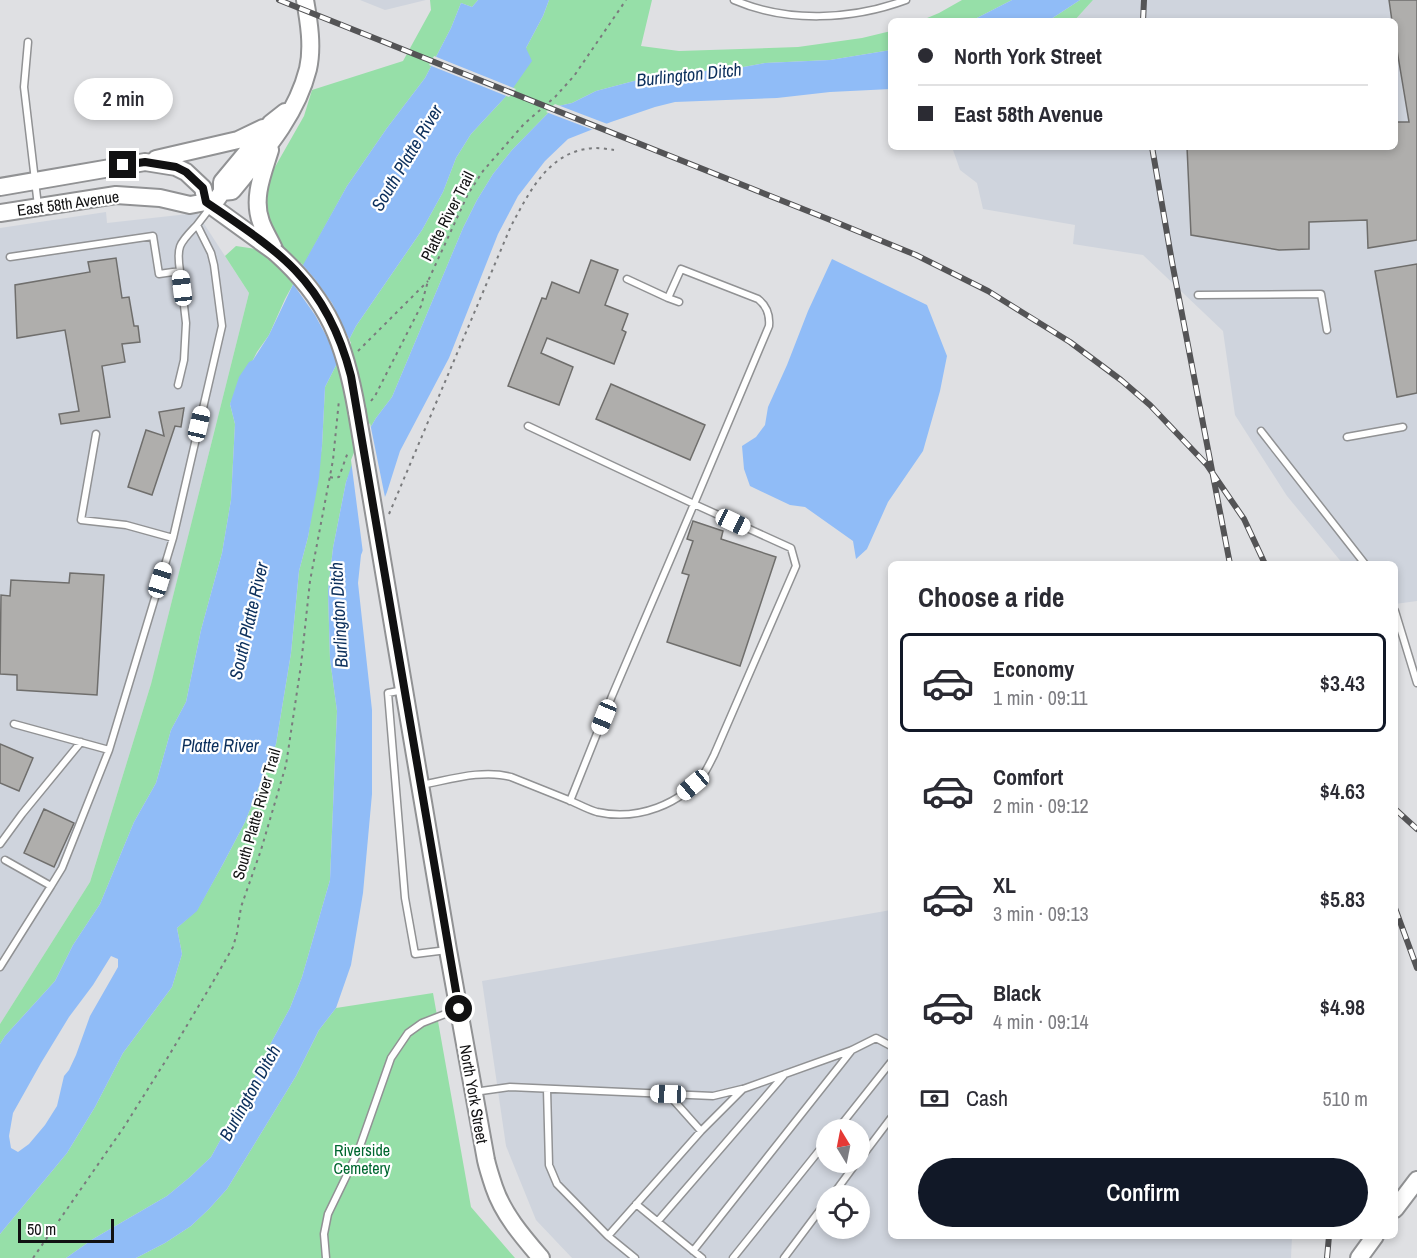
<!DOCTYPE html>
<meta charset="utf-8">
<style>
:root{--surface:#fff;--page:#f2f2f3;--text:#2b2b33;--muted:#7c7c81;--line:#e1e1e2;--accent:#111827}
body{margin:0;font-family:"Archivo Narrow",sans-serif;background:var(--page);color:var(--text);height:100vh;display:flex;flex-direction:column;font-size:22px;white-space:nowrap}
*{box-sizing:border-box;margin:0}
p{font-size:20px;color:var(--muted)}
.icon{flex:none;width:33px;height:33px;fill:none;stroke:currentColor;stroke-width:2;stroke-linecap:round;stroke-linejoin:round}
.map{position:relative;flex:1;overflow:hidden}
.side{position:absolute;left:888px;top:561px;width:510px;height:678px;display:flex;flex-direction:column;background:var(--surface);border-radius:9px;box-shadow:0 3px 9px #0003}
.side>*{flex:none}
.top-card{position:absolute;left:888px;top:18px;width:510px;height:132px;border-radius:9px;box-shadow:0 3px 9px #0003;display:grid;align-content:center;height:132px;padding:0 30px;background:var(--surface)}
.needle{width:39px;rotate:350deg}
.fabs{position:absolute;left:816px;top:1119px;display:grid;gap:12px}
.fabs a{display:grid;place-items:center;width:54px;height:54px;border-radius:50%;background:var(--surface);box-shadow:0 3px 9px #0003;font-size:30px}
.scale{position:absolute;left:18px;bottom:15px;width:96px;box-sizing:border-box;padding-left:6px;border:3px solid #111112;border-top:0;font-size:16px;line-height:21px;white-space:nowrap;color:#111112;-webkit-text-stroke:4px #fff;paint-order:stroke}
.end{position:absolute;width:27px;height:27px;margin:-14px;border:8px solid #111112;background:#fff;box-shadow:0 0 0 3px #fff}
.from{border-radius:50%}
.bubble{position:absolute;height:42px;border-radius:21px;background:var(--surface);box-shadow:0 3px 9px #0003;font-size:20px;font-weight:600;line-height:42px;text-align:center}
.car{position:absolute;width:18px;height:36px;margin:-18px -9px;border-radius:8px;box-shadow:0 0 4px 2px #0007;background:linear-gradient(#fff 24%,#345 0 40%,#fff 0 76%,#345 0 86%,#fff 0)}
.top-card b{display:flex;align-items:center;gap:21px;height:57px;font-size:22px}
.top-card b+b{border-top:2px solid var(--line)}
.top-card i{width:15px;height:15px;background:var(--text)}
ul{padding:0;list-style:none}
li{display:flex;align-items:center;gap:18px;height:99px;margin:0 12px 9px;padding:0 18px;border:3px solid transparent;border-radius:9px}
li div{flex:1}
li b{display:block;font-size:22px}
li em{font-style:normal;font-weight:600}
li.current{border-color:var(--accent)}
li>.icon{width:54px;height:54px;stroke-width:1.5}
h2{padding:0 30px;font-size:27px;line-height:72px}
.pay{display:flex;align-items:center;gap:15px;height:66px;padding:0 30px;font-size:22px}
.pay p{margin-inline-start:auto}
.cta{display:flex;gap:12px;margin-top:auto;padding:12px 30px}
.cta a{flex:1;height:69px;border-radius:36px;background:var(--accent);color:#fff;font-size:24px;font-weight:600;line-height:69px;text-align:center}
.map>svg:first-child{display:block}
</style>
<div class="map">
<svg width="1417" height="1258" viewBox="0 0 1417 1258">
<rect width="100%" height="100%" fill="#dfe0e3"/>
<path fill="#cfd4dd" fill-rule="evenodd" d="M360,0H426L385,10Z
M1093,0H1417V601L1395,604V564H1343L1287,496L1235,415L1223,331L1143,255L1073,244L1075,225L983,209L977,183L960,170L952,147H1395V21H1074Z
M106,212L107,223L197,213L249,293L151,684L90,882L0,1024V228Z
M891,910V1236H1292L1291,1258H572L536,1220L506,1146L482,981ZM826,1130H860V1162H826ZM826,1196H860V1228H826Z"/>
<path fill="#96dfa8" d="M430,0H478L472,7L461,3L451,28L425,78L387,128L347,186L285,299L269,335L257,352L230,404L235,424L231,500L222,553L201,630L186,702L171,730L156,783L134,822L100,904L73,945L55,981L5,1036L0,1044V1024L90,882L151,684L249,293L225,256L236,246L275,252L263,202L267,181L304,116L312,90L403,61L431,10Z
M549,0H652L641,46L679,51L798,47L862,38L891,31V50L830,60L765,63L738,68L670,74L634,81L596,91L572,103L554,107L512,150L493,174L477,200L463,228L392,397L376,418L362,442L346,482L333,548L328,591L330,659L337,711L330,880L302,977L290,1008L272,1041L253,1081L211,1157L190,1177L167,1196L93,1239L66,1258H0V1234L67,1153L95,1107L123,1053L172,987L182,954L177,928L197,910L223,864L245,822L276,744L291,653L299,571L308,537L322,446L325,387L356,326L422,230L443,192L456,158L471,134L511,91L526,48L543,16Z
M962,0H1012L971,21H920L939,13Z
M1080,0H1093L1074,21H1048Z
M433,993L471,1207L515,1258H136L165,1243L191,1226L209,1209L227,1189L296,1076L319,1030L336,1008Z"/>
<path fill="#90bcf7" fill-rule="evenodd" d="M478,0H549L543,16L526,48L532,61L511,91L471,134L456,158L443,192L422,230L356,326L325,387L322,446L319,478L308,537L299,571L291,653L276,744L245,822L223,864L197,911L177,928L182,954L172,987L123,1053L95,1107L67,1153L0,1234V1044L5,1036L55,981L73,945L100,904L134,822L156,783L171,730L186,702L201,630L222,553L231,500L235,424L230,404L239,377L249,362L253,360L269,335L298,274L347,186L387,128L425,78L451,28L461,3L472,7ZM111,956L118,959V967L90,1016L76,1055L69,1070L64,1076L57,1106L45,1125L29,1144L18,1152L11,1148L9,1136L13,1113L41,1063L69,1017L93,985Z
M1012,0H1080L1048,21H971Z
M891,50V89L830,92L777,98L675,102L655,107L611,122L568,139L545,161L518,196L498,234L449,358L400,451L387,492L361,555L358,583L372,710V794L363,893L351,965L336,1008L319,1030L296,1076L227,1189L209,1209L191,1226L165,1243L136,1258H66L93,1239L167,1196L190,1177L211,1157L253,1081L272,1041L290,1008L302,977L330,880L337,711L330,659L328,591L333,548L346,482L353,461L362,442L376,418L392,397L463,228L477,200L493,174L512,150L554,107L572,103L596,91L634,81L670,74L738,68L765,63L830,60Z
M832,259L927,305L947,356L940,391L923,451L888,502L867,549L856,559L853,541L805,507L790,505L750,486L744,469L742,446L756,437L765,425L768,407L787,365L808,311Z"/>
<path fill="#dfe0e3" d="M434,56L516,89L509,97L429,65Z
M555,104L610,125L596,131L546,112Z
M301,263L314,278L332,303L351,343L338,367L329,341L315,315L291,281Z
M370,423L386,502L373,535L363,553L351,460L359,440Z"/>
<path fill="#afaeac" stroke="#6f6e6c" stroke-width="1.5" d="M1389,0H1417V240L1368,248L1367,220L1309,222V249L1279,250L1191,235L1187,147H1395V122H1409L1395,38V21H1392Z
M116,258L122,298L129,297L134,326H138L140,342L122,344L125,362L102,366L110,417L61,424L59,414L79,411L65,330L17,338L15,285L90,272L88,262Z
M591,260L618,270L605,305L628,314L622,330L626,332L614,364L547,338L541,353L573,367L559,405L508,386L542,298L546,299L552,282L579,293Z
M1417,264V393L1397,397L1375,271Z
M611,384L705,425L690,460L596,419Z
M184,408L181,427L175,426L152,495L128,487L146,430L164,436L159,412Z
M693,521L723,531L721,539L776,557L740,666L667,642L689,575L682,573L693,541L687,539Z
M70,573L104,575L97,695L17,690V675L0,674L1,595L10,596L11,580L69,583Z
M0,744L33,758L19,791L0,783Z
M44,809L74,823L54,867L24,853Z"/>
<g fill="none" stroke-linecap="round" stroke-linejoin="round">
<defs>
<path id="service" d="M734,0C787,23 852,20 906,0
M28,42L24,87L38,206
M10,257L153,236L159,274L180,271L186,323L184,360L178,385
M180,271C176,245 180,243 197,225
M1198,295L1321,294L1327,330
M668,298L679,302
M528,426L694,504L769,326C770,315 767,306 758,299L681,269L668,298L627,279
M1261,431L1365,564
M96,434L81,520L126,525L173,538L222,326L214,265L211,253L197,225L210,208
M1347,437L1403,427
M1395,611L1417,683
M403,690L388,693L405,898L415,954L447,950
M14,724L109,750
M421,785C449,780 482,769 511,777C531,785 551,793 571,801C580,805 589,810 597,812C637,821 681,805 705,772C708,767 711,761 714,755L796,566L791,548L694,504L612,696L570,801
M0,844L22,814L81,742
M51,886L62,868L109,750L173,538
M0,967L51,886L5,860
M474,1092L510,1087L668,1094L701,1131L608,1236L557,1184L549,1165L547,1089
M668,1094L713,1096L742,1089
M837,1130L891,1062
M701,1131L743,1089L852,1050L876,1038L891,1046
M860,1159L891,1118
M832,1196L857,1162
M636,1204L702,1258
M658,1221L785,1074
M608,1236L635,1258
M693,1251L852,1050
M326,1258L324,1234L328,1214L358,1152L391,1058L408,1033L422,1023L458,1009
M733,1258L826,1142
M784,1258L826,1202"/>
<path id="secondary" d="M270,150C263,173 252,198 261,222C264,231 270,240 274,249
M156,159L238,140L263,128
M0,187L145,162L176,167L186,172L203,188L206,202L275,252
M222,192L232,191C262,154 296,117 308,69C313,47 309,22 305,0
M217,199L222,192V182L271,123L285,112
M0,213L116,195L160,198L190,205L206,202
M357,412L448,950L486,1160C488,1169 491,1178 494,1187C503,1214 523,1237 541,1258
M1395,1209L1417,1180
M1359,1258L1375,1236"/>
</defs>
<use href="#service" stroke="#919294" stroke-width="9"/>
<use href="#secondary" stroke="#919294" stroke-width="20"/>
<path stroke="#7a7b7d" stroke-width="2" stroke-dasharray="3 4.5" stroke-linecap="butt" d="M358,351L428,281
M371,401L375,396L421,306L428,281L468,194L483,171L524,124L555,97L574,76L626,0
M330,477L334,478L339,477L348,452
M389,514L511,226C530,191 549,150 595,148C601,148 608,149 614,150
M33,1258L124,1127L168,1057L210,987L233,947L237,933L241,907L261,850L286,765L301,665L310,581L333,460L339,400"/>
<use href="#service" stroke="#fff" stroke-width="6"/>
<use href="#secondary" stroke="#fff" stroke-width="16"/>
<defs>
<path id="rail" d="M279,0L828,219L916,255L988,291L1070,342L1121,380L1150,405L1207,465L1244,519L1265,564
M1143,21L1144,0
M1152,147L1172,262L1230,564
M1395,809L1417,829
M1395,908L1417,968
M1327,1258L1329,1236"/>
</defs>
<use href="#rail" stroke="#545456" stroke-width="6"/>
<use href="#rail" stroke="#fff" stroke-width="4" stroke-dasharray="11" stroke-linecap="butt"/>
<defs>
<path id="secondary-bridge" d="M275,252C329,300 345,343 357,412"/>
</defs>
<use href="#secondary-bridge" stroke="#919294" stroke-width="20" stroke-linecap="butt"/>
<use href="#secondary-bridge" stroke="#fff" stroke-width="16"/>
</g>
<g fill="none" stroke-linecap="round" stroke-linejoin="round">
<path stroke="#111112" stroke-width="8" d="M123,165L145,162L176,167L186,172L203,188L206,202C235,222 271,245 295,270C323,299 341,337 351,376L459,1009"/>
</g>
<g text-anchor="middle" stroke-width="4.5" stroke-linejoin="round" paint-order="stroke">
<g font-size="16" fill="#111112" stroke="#fff">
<text transform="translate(68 203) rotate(-8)" y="6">East 58th Avenue</text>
<text transform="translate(447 216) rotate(-63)" y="6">Platte River Trail</text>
<text transform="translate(256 814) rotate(-74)" y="6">South Platte River Trail</text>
<text transform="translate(474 1094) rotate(80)" y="6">North York Street</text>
</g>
<g font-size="16" fill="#006730" stroke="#fff">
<text x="362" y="1156">Riverside<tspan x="362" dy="18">Cemetery</tspan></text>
</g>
<g font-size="18" font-style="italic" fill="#0b2f5c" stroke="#fff">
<text transform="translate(689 75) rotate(-6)" y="6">Burlington Ditch</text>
<text transform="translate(407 158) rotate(-59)" y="6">South Platte River</text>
<text transform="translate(339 615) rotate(-93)" y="6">Burlington Ditch</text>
<text transform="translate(249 621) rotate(-77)" y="6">South Platte River</text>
<text x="220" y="752">Platte River</text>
<text transform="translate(250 1093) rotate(-61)" y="6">Burlington Ditch</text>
</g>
</g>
</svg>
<div class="fabs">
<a><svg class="needle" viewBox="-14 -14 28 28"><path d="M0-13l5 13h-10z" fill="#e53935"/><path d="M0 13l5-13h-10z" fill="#7c7c81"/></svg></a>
<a><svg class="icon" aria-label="locate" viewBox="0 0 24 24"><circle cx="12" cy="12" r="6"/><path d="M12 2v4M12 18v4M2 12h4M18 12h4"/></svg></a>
</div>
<div class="scale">50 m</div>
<i class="end from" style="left:459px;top:1009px"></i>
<i class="end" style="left:123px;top:165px"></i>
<div class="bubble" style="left:74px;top:78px;width:99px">2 min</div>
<i class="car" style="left:182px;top:288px;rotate:353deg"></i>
<i class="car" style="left:199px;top:424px;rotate:13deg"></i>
<i class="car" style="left:733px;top:522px;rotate:115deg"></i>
<i class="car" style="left:160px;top:580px;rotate:17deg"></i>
<i class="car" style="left:604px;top:717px;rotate:202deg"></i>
<i class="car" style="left:693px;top:785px;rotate:230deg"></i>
<i class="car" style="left:668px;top:1094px;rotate:272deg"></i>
<div class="top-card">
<b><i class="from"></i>North York Street</b>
<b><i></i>East 58th Avenue</b>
</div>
<section class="side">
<h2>Choose a ride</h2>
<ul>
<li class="current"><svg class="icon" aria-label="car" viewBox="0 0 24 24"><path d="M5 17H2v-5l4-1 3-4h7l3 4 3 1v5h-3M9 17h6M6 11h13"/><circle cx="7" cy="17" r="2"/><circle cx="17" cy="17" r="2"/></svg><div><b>Economy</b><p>1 min · 09:11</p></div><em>$3.43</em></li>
<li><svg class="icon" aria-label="car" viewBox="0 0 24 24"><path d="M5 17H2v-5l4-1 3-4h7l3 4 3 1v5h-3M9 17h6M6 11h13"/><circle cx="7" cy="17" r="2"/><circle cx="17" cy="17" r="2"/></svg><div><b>Comfort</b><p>2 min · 09:12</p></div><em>$4.63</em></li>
<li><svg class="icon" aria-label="car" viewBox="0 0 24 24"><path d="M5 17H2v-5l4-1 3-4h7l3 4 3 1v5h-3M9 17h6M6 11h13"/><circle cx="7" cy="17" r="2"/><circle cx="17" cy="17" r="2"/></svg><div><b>XL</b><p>3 min · 09:13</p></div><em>$5.83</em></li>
<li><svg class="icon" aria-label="car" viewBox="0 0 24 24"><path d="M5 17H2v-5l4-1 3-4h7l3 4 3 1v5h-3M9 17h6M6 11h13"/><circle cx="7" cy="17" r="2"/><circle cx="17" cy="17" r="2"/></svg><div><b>Black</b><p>4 min · 09:14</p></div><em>$4.98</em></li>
</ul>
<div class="pay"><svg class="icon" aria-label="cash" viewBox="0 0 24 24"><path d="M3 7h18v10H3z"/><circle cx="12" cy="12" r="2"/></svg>Cash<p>510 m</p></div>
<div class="cta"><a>Confirm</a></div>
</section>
</div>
